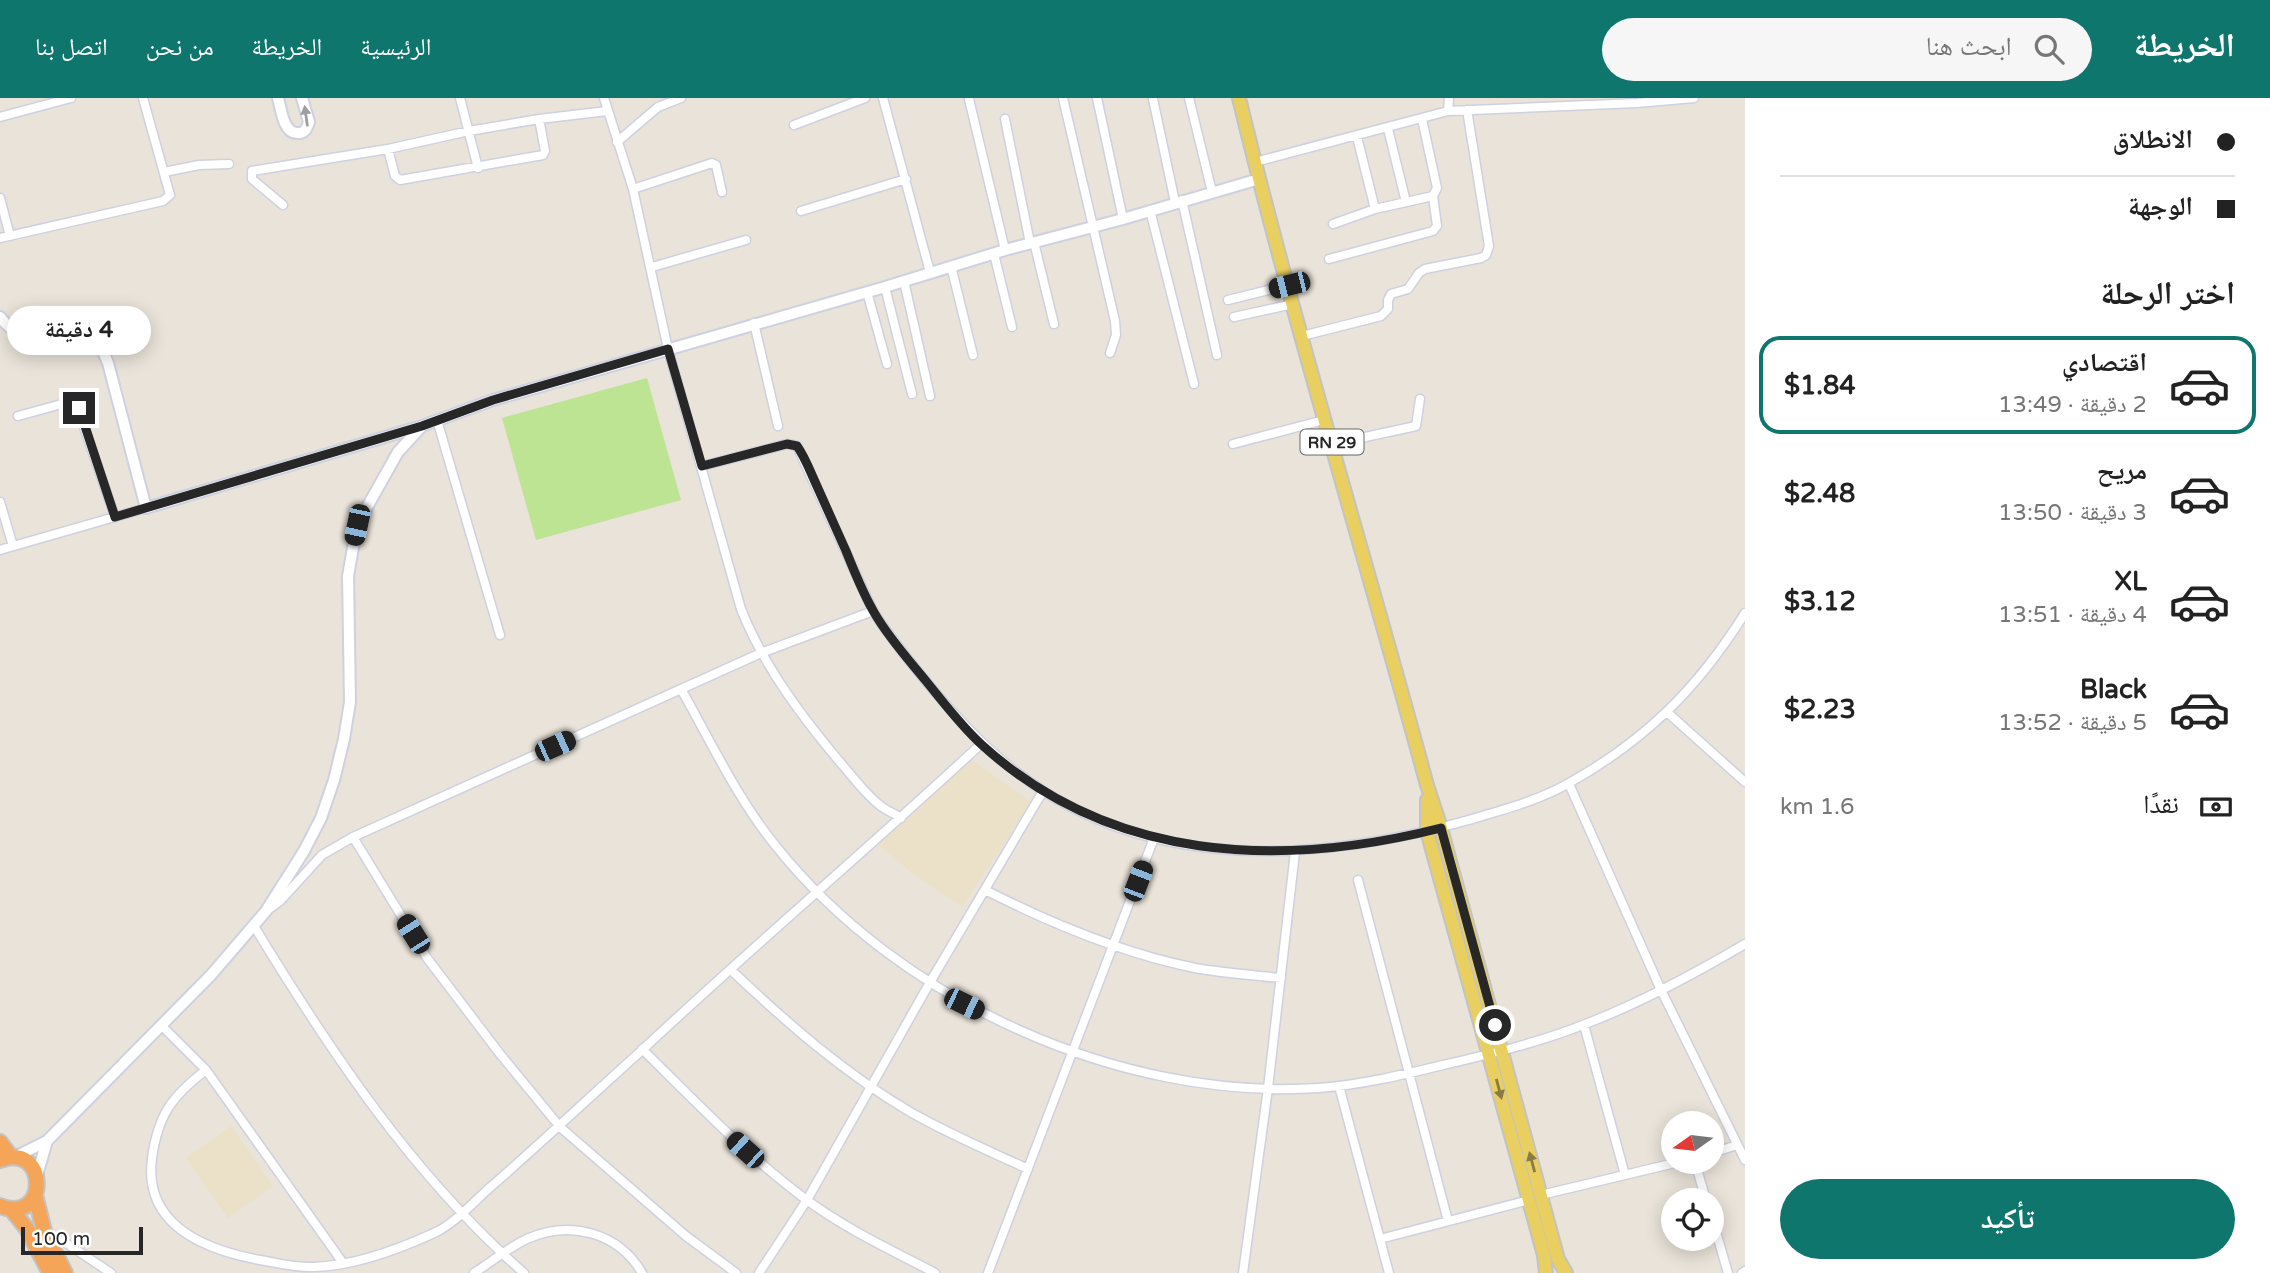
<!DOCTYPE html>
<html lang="ar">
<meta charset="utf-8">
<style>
:root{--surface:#fff;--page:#f6f6f6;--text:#222;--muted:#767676;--line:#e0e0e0;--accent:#0f766e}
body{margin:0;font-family:"Varela Round","Noto Naskh Arabic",sans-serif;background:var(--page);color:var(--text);direction:rtl;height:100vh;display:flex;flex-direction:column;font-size:26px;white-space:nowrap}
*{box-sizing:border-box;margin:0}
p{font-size:23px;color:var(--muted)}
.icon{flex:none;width:38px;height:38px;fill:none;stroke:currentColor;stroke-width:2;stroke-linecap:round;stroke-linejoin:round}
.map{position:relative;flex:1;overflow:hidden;direction:ltr}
.sheet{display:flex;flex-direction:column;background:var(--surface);width:525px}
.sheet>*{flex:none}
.banner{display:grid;align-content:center;height:154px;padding:0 35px;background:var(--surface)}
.needle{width:46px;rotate:256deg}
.controls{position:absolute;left:1661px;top:1013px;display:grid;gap:14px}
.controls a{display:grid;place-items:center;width:63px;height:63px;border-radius:50%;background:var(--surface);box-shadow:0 4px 18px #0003;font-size:35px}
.scale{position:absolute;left:21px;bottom:18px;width:122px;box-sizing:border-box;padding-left:7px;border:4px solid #272727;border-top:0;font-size:19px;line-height:24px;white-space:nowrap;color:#272727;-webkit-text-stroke:5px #fff;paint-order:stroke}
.end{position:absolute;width:32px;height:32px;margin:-16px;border:9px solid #272727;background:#fff;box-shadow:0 0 0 4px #fff}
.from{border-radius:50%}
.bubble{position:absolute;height:49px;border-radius:24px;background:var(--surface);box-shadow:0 4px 18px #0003;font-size:23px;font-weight:700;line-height:49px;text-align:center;direction:rtl}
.car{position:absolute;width:21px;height:42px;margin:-21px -10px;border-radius:9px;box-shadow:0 0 5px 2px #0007;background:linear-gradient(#222 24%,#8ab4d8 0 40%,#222 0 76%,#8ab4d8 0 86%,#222 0)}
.banner b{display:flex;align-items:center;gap:24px;height:66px;font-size:26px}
.banner b+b{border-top:2px solid var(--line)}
.banner i{width:18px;height:18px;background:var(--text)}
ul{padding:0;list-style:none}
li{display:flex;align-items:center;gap:21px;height:98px;margin:0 14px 10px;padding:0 21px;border:4px solid transparent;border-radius:21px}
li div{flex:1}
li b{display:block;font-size:26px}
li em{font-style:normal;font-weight:700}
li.on{border-color:var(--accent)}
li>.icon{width:63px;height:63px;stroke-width:1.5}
h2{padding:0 35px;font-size:32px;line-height:84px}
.pay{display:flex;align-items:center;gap:18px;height:77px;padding:0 35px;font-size:26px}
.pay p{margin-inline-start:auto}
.button{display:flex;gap:14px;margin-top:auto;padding:14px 35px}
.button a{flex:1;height:80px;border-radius:42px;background:var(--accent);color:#fff;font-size:28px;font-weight:700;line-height:80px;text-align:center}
header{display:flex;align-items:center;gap:42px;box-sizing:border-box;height:98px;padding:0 35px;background:var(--accent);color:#fff}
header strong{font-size:33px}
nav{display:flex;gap:38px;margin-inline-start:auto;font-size:24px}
.search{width:490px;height:63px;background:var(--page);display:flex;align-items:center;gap:18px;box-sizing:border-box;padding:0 24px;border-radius:38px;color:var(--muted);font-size:26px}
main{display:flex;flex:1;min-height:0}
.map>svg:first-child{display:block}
</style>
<header>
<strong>الخريطة</strong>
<div class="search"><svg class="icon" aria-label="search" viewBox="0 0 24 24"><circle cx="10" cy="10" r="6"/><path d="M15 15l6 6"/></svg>ابحث هنا</div>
<nav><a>الرئيسية</a><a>الخريطة</a><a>من نحن</a><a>اتصل بنا</a></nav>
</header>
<main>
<section class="sheet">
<div class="banner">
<b><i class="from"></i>الانطلاق</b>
<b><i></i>الوجهة</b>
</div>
<h2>اختر الرحلة</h2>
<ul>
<li class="on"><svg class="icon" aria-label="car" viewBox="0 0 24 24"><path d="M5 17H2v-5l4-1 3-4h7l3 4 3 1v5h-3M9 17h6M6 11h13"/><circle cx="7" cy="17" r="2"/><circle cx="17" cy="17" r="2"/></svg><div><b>اقتصادي</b><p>2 دقيقة · 13:49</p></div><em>$1.84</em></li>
<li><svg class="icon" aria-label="car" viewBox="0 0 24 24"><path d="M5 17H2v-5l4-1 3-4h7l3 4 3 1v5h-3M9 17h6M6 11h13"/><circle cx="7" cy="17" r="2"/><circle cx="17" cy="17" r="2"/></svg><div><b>مريح</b><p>3 دقيقة · 13:50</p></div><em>$2.48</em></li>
<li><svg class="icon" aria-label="car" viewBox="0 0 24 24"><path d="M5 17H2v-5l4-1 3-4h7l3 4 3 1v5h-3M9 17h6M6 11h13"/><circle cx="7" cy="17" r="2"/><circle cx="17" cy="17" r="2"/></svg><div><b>XL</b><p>4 دقيقة · 13:51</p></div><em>$3.12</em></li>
<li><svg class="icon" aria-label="car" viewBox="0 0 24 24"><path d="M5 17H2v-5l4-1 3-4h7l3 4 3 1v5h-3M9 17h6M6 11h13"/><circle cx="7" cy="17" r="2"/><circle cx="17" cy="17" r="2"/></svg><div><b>Black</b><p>5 دقيقة · 13:52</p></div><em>$2.23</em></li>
</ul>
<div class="pay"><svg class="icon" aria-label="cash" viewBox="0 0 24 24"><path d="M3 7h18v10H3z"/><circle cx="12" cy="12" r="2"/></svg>نقدًا<p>1.6 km</p></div>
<div class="button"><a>تأكيد</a></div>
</section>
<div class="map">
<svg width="1745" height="1175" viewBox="0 0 1745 1175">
<rect width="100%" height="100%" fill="#e9e3d9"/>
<path fill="#eae1c8" d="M972,662L1031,704L962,809L912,775L879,747Z
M231,1028L273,1088L228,1120L186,1060Z"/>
<path fill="#bde493" d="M647,280L681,402L536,442L502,320Z"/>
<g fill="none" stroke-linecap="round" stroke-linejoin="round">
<defs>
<path id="street" d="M460,0L478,70
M604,0L633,91L668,251L741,511C764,569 804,622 845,670C856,683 868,699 882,709C888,713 895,716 901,720
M883,0L930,174
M1063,0L1115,223L1116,237L1110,255
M1097,0L1123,121
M1189,0L1212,94
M969,1L1005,152
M1153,1L1175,104
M1448,13L1449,0
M0,19L71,0
M1005,21L1030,145
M794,27L865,0
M1388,31L1406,104
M1357,39L1375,111
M617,44L658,9L681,0
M388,51L395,78L400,82L543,57L545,53L539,21
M1255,64L1448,13L1637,5L1694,0
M164,74L199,67L229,66
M633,91L712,65L716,67L722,94
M0,100L10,138
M1182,102L1217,257
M283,107L252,81V73L388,51L469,33L539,21L607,13
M1150,112L1194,286
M801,113L906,81
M1333,126L1375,111L1433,98L1437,90L1422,21
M0,140L163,103L170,97L143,0
M1034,144L1054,226
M994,156L1012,229
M1329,161L1433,133L1437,128L1433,98
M951,168L973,257
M652,169L746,142
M904,183L930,298
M885,189L912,296
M867,194L887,266
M1228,202L1289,187
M1234,219L1293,206
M754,225L778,328
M1302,238L1381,218L1388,211V202L1391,196L1408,191L1419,175L1425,171L1481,160L1486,157L1489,148L1467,12
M18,318L69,304L76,306L115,419
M437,322L500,537
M1233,346L1324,322
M1333,346L1416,328L1420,301
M702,368L787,346L797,348L873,513C887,535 903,555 920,576C965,631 1009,677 1073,710C1194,772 1339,758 1465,723C1499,713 1538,703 1569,685C1646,642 1698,590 1745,515
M0,404L13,448
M0,452L146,410
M681,591C711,644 737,700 775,747C899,903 1120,1003 1319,990C1360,987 1402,977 1443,967C1491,956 1541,944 1588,925C1642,904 1694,876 1745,846
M1668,615L1745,684
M1569,686L1661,892L1745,1062
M353,739L427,860L500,956L560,1029L686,1138L736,1175
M1358,782L1448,1123
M985,792C1052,826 1121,855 1195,870C1223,875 1252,877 1281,880
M269,811L280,803L322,757L353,739L761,555L873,513
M254,828C330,953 413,1078 524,1175
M731,872C787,925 845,976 912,1015C949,1036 989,1053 1028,1071
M1584,927L1625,1077
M162,928L206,972L343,1165
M642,951C695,1003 745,1056 804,1100C844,1130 891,1152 935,1175
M206,972C172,998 158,1017 152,1060C143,1128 206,1152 260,1162C277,1165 296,1170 314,1169C354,1168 397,1152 434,1135C456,1125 475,1102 494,1086C543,1043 591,998 640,954C752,849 869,750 981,646
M1339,988L1389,1175
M1712,1055L1737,1047
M1695,1064L1706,1102
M1541,1097L1679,1064
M1712,1120L1728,1175
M1380,1141L1529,1102
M63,1143L111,1175
M474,1175C492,1164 510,1148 529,1140C571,1122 619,1135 642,1175
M759,1175L807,1102L929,886L1043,693
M988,1175L1154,740
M1243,1175L1268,990L1295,754
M1742,1175L1745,1173"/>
<path id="secondary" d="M278,0C281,10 283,35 297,35C305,36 307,30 309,24L302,0
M0,219C29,259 79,225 101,250C104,254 106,261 108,265L146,410L422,328
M15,1059L47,1043L211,877L266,813L304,753L321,720L334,682L344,641L350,604L348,478L357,427L398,354L422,328L493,302L885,189L1005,152L1123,121L1259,81
M37,1077L47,1043"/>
<path id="primary" d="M1239,0C1295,231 1365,458 1427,687L1441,730L1558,1161L1566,1175
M1427,702V733L1544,1157L1546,1175"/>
<path id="highway" d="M0,1044L11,1059
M0,1062C49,1043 49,1128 0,1108
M35,1097L44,1133L65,1175
M11,1111L27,1131L50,1175"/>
</defs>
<use href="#street" stroke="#ced1df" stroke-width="11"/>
<use href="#secondary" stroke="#ced1df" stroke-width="14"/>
<use href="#primary" stroke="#c3c3c3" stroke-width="16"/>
<use href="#highway" stroke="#c3c3c3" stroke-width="18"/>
<use href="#street" stroke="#fff" stroke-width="8"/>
<use href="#secondary" stroke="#fff" stroke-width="10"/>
<use href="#primary" stroke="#e8cf5f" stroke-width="12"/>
<use href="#highway" stroke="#f4a558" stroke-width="14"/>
</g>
<defs><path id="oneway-solid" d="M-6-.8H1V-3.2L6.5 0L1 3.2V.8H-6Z" transform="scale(1.75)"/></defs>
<use fill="#9e9e9e" href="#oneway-solid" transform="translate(306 18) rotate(-98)"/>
<g fill="#887b43">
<use href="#oneway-solid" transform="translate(1499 991) rotate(75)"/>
<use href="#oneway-solid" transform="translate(1532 1064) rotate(-105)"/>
</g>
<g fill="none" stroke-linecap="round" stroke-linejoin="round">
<path stroke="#272727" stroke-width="9" d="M79,310L115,419L422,328L493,302L668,251L702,368L787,346L797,348C805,359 810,373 816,386C826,408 836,431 846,453C855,475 863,496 875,516C889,540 908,561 926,583C944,605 961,628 982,647C1111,764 1279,771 1441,730L1495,927"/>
</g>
<g text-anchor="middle" stroke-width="6" stroke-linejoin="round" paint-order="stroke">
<rect fill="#fff" stroke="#686868" stroke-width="2" x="1300.5" y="331.5" width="63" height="25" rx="5"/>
<g font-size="16" font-weight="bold" fill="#272727">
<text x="1332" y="350">RN 29</text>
</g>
</g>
</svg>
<div class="controls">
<a><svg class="needle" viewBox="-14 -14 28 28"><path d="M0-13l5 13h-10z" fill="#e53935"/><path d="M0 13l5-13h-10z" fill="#767676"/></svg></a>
<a><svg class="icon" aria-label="locate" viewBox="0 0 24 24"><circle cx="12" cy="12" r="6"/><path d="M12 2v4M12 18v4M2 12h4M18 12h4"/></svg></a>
</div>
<div class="scale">100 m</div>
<i class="end from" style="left:1495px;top:927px"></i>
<i class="end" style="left:79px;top:310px"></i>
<div class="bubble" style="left:7px;top:208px;width:144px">4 دقيقة</div>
<i class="car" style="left:1289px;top:187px;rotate:256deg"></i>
<i class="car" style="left:357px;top:427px;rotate:192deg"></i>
<i class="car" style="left:555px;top:648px;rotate:66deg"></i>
<i class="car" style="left:1138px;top:783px;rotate:21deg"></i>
<i class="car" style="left:413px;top:836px;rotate:328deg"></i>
<i class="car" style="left:964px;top:906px;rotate:116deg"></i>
<i class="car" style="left:745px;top:1052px;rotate:312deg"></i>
</div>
</main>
